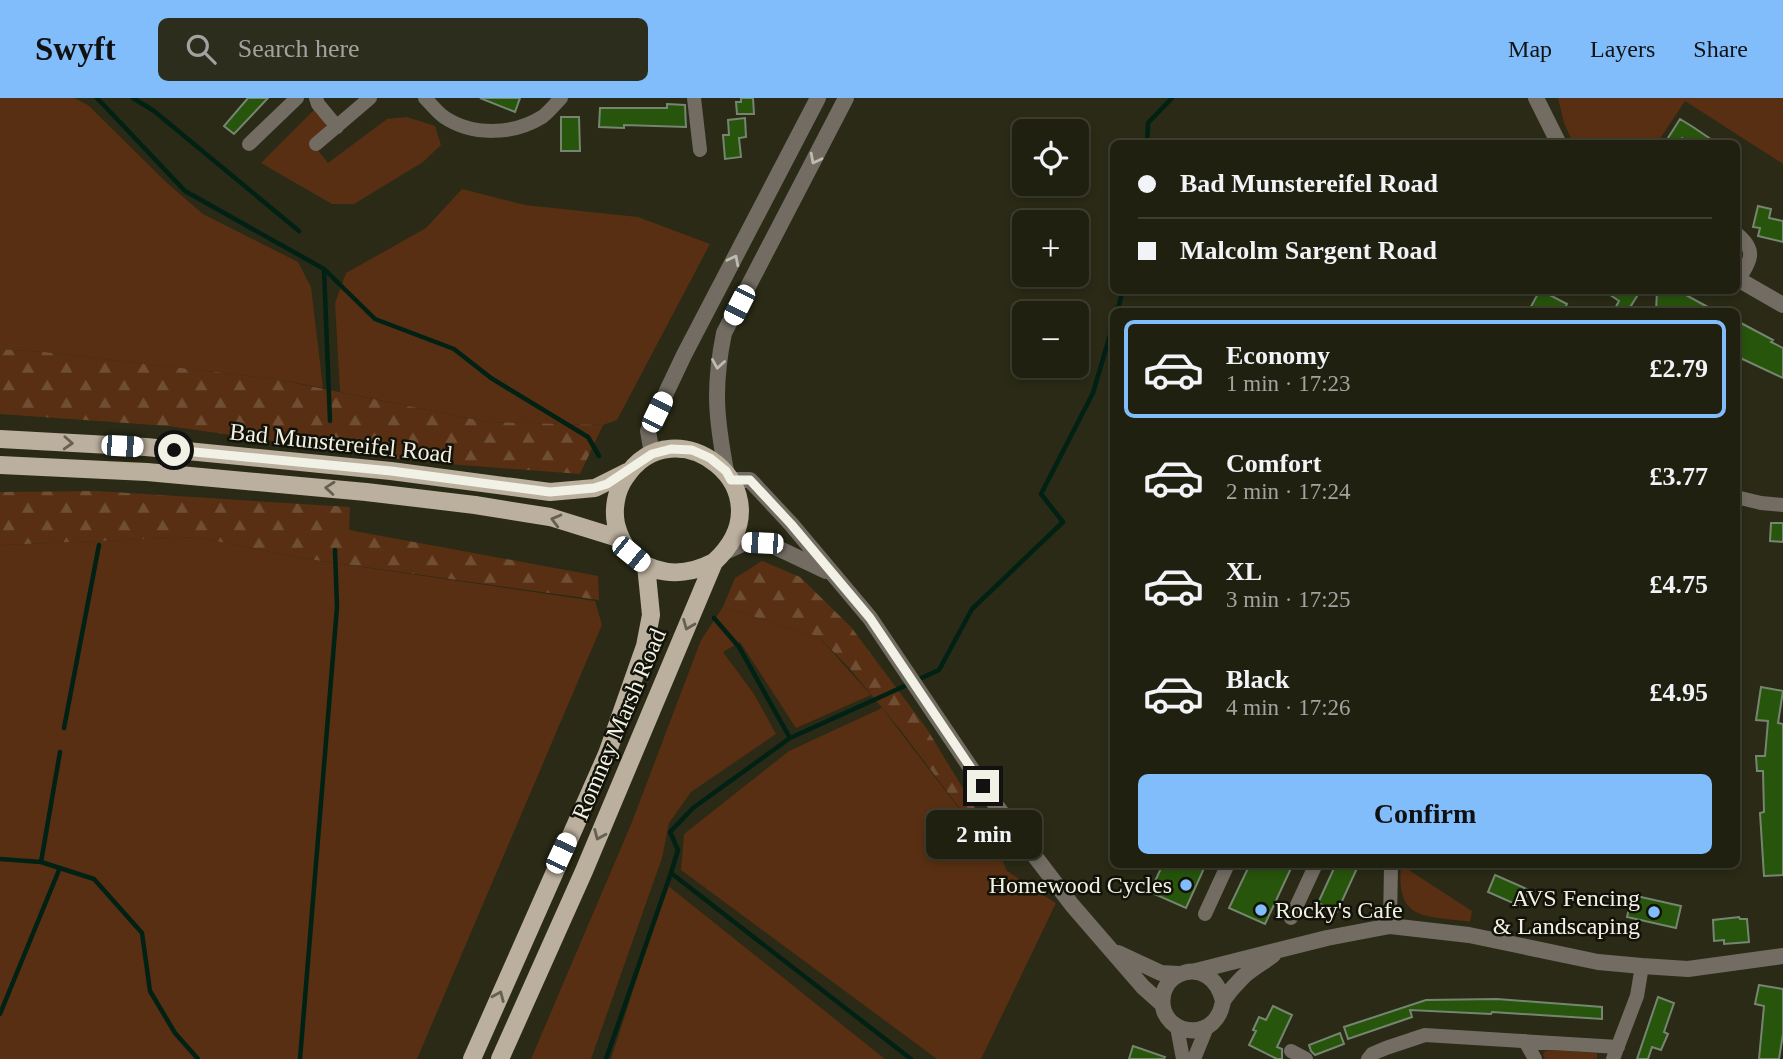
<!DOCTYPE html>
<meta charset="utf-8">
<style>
:root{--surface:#202010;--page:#2d2d1e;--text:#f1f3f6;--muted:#a2a39f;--line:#3d3e30;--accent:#80bdfa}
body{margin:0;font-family:"Times New Roman",serif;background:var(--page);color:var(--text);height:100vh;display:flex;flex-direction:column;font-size:26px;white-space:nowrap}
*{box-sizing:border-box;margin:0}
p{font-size:23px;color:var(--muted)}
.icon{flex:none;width:38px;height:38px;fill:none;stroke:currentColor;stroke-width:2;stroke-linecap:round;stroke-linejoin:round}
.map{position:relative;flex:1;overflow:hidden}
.side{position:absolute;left:1110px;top:210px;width:630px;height:560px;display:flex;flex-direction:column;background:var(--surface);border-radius:10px;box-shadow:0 4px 10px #0003,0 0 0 2px var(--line)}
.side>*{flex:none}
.banner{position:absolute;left:1110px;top:42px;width:630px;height:154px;border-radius:10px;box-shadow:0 4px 10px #0003,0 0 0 2px var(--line);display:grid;align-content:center;height:154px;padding:0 28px;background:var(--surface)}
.controls{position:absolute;left:1012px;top:21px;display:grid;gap:14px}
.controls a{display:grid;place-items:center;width:77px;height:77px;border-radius:10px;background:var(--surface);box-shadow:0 4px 10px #0003,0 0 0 2px var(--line);font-size:35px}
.end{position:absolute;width:32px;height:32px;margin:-16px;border:9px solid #f1f2e5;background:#111;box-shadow:0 0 0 4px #111}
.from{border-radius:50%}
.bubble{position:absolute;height:49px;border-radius:10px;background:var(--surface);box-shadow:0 4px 10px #0003,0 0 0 2px var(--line);font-size:23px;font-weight:800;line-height:49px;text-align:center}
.car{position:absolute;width:21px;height:42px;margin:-21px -10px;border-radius:9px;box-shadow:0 0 5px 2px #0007;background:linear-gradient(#fff 24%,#345 0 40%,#fff 0 76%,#345 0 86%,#fff 0)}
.banner b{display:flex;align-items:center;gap:24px;height:66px;font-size:26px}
.banner b+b{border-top:2px solid var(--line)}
.banner i{width:18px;height:18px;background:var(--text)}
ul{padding:12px 0 0;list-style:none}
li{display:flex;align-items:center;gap:21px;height:98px;margin:0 14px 10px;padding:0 14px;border:4px solid transparent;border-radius:10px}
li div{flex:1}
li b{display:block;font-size:26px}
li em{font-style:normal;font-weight:800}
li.on{border-color:var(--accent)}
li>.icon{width:63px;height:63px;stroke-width:1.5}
.primary-button{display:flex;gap:14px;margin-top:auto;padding:14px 28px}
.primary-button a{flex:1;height:80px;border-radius:10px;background:var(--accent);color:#111;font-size:28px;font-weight:800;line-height:80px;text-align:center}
header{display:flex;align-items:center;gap:42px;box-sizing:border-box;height:98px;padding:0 35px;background:var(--accent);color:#111}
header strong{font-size:33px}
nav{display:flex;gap:38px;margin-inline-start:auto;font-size:24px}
.search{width:490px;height:63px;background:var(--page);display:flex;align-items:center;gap:18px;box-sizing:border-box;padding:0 24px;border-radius:10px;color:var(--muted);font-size:26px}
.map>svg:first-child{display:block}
</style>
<header>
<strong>Swyft</strong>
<div class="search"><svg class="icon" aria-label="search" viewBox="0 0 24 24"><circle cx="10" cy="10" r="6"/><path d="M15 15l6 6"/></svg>Search here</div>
<nav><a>Map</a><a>Layers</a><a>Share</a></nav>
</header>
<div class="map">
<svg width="1783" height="961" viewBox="0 0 1783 961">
<defs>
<pattern id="forest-firs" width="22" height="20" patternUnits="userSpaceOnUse" patternTransform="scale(1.75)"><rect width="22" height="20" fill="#582f12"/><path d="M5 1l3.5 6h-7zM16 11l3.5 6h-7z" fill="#704e34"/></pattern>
</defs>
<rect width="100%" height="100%" fill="#2a2a16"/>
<path fill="#582f12" d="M0,0H74L88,7L167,85L203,116L298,164L311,189L323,290L275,281L44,254L0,251Z
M1558,0H1783V66L1685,3L1657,45H1573L1564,25Z
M315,11L326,24L325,32L314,47L328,65L387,21L407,19L435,28L441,47L423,64L354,106H332L261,65Z
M462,91L525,107L638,119L710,146L617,322L603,327L487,324L340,294L335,205L346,175L426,130Z
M196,439L301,460L595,503L602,527L417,961H0V447Z
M723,509L819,539L871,597L796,630L740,544L723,554L754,596L776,636L691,694L669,725L662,760L591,961H531L632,724L701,542Z
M882,610L1007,773L1056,805L981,961H937L681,772L684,736L789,653Z
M1401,767L1472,813L1470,824C1424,817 1396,824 1401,767Z
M667,787L885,961H611Z
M1551,952L1597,955V961H1545L1543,957L1545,953Z"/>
<path fill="url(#forest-firs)" d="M0,251L44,254L275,281L487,324L603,327L580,376L422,364L168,328L0,316Z
M97,393L350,409L349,432L598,478L599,502L301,460L196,439L0,447V394Z
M762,463L800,479L851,529L927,631L990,735L1007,773L902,634L850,571L819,539L723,509L735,480Z"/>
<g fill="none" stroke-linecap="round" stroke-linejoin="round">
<path stroke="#012115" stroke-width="4.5" d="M97,0L185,93L324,171L375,221L454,251L491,280L588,339L599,358
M133,0L154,13L299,133
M1147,46L1148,25L1172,0
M324,171L330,323
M1117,214L1123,192
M714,520L739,549L790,640
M917,582L939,572L972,511L1063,424L1041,396L1093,295L1113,227
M64,630L99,447
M0,761L41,764L94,781L142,835L150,893L175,935L198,961
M41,764L60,654
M671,775L911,961
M0,916L59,772
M300,961L337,509L335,452
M606,961L671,775L678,752L670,734L693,710L790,640L909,586"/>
</g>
<path fill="#27550c" stroke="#768571" stroke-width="2" d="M248,0H268L234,36L224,28Z
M480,0H520L515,14Z
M741,0H753L754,16H737L736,4H741Z
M667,6L685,7L686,29L624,27V30L599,29L600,10H667Z
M561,19H579L580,53H561Z
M745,20L746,39L739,40L741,59L725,61L723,37H729L728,22Z
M1680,21L1693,29L1718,46H1690L1682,40L1677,46L1668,40Z
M1758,108L1771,111L1769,120L1783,123V144L1758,138L1760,130L1753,129Z
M1540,192L1567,206L1563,214H1528Z
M1603,192H1641L1627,214H1613L1619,203Z
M1657,192H1686L1684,196L1717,214H1656Z
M1739,224L1773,242L1771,244L1783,250V280L1736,258V230Z
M1771,425H1783V444L1770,443Z
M1761,589L1783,593L1778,625L1783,626V777L1764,778L1760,715L1764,714L1763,673H1757L1756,658H1765L1768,623L1756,622Z
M1163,766H1206L1186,810L1150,794Z
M1250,766H1293L1265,826L1229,810Z
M1336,766H1359L1337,814L1318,805Z
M1495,777L1529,792L1522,809L1488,794Z
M1632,797L1681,808L1676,830L1627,819Z
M1739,819L1740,821H1747L1749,844L1724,846V842L1714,843L1713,822Z
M1759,887L1783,891V936L1779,961H1759L1764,908L1755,906Z
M1658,899L1674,905L1664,934L1668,936L1661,952L1652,949L1648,961H1637Z
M1497,901L1602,909V921L1492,914L1491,916L1410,912L1412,919L1348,941L1344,929L1426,902Z
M1273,908L1292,917L1277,949L1282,951V961H1277L1249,947L1256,933L1253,932L1259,919L1266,922Z
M1340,935L1344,946L1315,957L1311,953L1309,947Z
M1133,948L1165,959L1164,961H1129Z"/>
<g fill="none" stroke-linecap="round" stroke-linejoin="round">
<path stroke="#726c63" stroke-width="14" d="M316,0L318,6L337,29
M425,0C431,6 437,14 444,19C472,38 513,37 542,19C549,14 555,6 561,0
M694,0L700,52
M249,46L297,0
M316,46L370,0
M1736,135C1756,151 1753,161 1738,182
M1736,399L1761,405L1783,407
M1205,816L1228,766
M1291,820L1316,766
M1390,828L1391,766
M1177,929L1183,961
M1525,943L1535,961
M1291,953L1306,961
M1194,961L1207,929
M1368,961L1372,956L1386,950L1425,937L1618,949
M1613,961L1637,898L1642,868"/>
<path stroke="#726c63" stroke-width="16" d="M1536,0L1559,46
M1736,180L1783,207
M652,356L648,333L684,257L818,0
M726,373C716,319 713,289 724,235L846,0
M731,382H750L791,426L870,520L995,706L1072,807L1143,889L1162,906
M725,454L745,445H767L826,473
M1118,855L1161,875L1179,876
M1196,873L1327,840L1390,828L1469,837L1598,864L1642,868L1688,871L1783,858
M1223,903C1211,853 1152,874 1164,913C1167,921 1174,928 1183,931C1197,935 1212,930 1219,916C1222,911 1222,905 1224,901C1229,894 1236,886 1242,880C1251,871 1263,865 1273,857"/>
<path stroke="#bbaf9d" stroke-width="18" d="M0,341L146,349L391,373L550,394L595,390L627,374
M0,367L147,374L366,394L475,407L550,419L621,441
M472,961L607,656L645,548L651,517L646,467
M500,961L584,773L714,464C792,393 674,303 625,380C616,393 613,411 616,426C628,474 674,485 714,464"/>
</g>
<defs><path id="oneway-chevron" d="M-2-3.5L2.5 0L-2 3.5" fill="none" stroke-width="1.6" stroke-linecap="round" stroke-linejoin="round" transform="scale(1.75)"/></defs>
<g stroke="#bebcb1">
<use href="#oneway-chevron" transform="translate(815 61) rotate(117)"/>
<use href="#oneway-chevron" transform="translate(734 162) rotate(-63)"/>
<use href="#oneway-chevron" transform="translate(718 266) rotate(99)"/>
</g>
<g stroke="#666053">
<use href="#oneway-chevron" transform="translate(68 345) rotate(3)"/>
<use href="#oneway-chevron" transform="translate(330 390) rotate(-175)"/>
<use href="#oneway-chevron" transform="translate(556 422) rotate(-165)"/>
<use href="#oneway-chevron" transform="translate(688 527) rotate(112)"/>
<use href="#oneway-chevron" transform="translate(599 737) rotate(113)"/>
<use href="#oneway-chevron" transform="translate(499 898) rotate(-67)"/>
</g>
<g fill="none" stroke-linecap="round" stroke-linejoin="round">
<path stroke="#f1f2e5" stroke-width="9" d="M174,352L391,373L550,394L594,390L607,386L652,356L671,351L692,352L710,360L726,373L731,382H750L791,426L870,520L983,688"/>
</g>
<g fill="#80bdfa" stroke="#121209" stroke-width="2.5">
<circle cx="1186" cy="787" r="7"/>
<circle cx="1261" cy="812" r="7"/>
<circle cx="1654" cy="814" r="7"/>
</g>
<g text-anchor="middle" stroke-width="5" stroke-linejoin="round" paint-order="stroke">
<g font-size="24" fill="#f1f2e5" stroke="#121209">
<text transform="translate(341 345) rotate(6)" y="8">Bad Munstereifel Road</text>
<text transform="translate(619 626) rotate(-67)" y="8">Romney Marsh Road</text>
</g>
<g font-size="24" fill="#f1f2e5" stroke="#121209" text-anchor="end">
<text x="1172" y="795">Homewood Cycles</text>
<text x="1640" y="808">AVS Fencing<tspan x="1640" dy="28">&amp; Landscaping</tspan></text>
<text x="1275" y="820" text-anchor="start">Rocky's Cafe</text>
</g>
</g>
</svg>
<div class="controls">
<a><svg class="icon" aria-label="locate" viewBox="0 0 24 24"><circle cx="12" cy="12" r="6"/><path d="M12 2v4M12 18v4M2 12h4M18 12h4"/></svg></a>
<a>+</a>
<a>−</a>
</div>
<i class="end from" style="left:174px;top:352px"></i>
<i class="end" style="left:983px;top:688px"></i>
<div class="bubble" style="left:926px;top:712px;width:116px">2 min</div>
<i class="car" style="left:739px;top:207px;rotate:207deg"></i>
<i class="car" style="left:657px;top:314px;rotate:26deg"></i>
<i class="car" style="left:122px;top:348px;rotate:93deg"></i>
<i class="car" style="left:762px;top:445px;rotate:272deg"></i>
<i class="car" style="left:631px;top:456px;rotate:129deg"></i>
<i class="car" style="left:561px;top:755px;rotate:25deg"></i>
<div class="banner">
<b><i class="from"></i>Bad Munstereifel Road</b>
<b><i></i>Malcolm Sargent Road</b>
</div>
<section class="side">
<ul>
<li class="on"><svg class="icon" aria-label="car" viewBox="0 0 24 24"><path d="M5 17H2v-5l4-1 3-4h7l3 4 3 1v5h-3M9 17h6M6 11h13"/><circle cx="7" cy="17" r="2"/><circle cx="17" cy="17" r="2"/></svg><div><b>Economy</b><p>1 min · 17:23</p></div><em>£2.79</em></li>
<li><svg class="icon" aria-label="car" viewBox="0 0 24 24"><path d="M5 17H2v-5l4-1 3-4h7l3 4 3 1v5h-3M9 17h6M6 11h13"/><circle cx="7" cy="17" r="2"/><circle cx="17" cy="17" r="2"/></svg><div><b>Comfort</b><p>2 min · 17:24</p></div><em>£3.77</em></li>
<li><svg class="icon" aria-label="car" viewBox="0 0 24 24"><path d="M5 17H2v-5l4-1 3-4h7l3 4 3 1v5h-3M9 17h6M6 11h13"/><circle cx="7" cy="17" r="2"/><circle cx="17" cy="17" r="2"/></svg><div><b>XL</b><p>3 min · 17:25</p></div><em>£4.75</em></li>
<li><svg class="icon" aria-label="car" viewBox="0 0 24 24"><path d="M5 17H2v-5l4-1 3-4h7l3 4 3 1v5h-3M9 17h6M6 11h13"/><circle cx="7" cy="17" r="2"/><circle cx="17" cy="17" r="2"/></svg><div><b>Black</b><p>4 min · 17:26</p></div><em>£4.95</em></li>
</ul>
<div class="primary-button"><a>Confirm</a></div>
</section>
</div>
